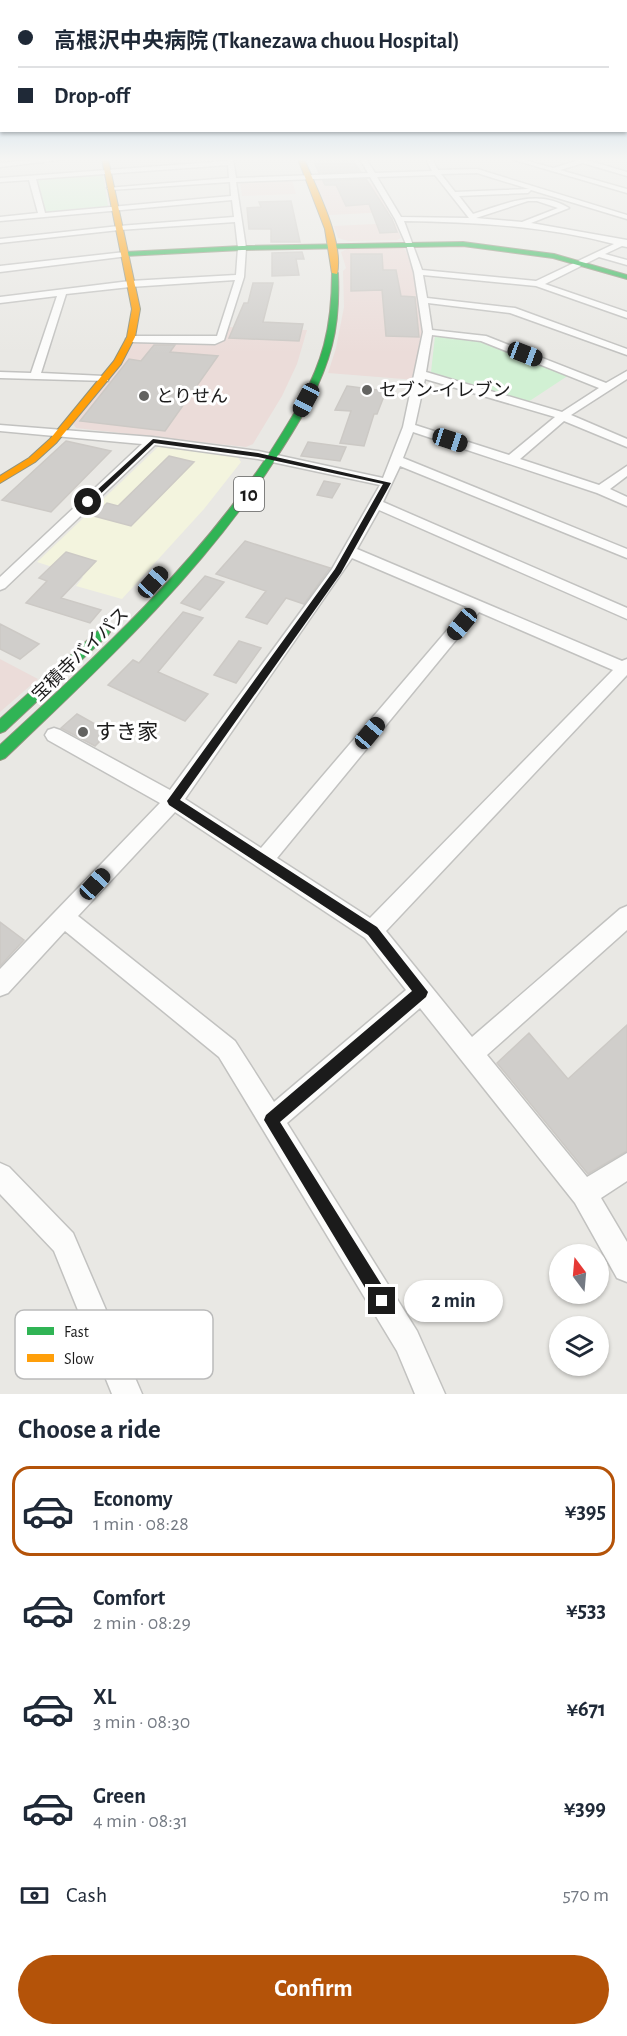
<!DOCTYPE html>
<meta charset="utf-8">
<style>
:root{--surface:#fff;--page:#f6f6f7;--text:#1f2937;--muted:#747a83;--line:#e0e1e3;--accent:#b45309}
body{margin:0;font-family:"Alegreya Sans","Noto Sans JP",sans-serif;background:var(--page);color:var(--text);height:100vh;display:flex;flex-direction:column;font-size:22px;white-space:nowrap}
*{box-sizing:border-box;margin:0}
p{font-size:20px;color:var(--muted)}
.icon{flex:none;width:33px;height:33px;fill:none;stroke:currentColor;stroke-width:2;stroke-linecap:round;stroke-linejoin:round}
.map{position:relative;height:1394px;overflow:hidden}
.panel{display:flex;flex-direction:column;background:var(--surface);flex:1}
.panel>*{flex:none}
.top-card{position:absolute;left:0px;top:0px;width:627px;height:132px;box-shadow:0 2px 4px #0004;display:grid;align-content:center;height:132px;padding:0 18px;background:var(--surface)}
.needle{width:39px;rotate:344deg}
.fabs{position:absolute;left:549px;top:1244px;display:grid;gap:12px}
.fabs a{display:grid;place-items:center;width:60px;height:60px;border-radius:50%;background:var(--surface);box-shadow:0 2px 4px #0004;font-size:30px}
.end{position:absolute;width:27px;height:27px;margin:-14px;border:8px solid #1b1b1b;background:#fff;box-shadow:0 0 0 3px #fff}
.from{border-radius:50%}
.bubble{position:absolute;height:42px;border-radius:21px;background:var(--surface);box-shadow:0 2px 4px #0004;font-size:20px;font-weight:700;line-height:42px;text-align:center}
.car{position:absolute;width:18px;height:36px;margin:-18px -9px;border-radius:8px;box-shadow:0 0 4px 2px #0007;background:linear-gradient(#222 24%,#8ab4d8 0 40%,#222 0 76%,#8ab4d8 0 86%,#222 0)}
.top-card b{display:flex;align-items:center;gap:21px;height:57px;font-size:22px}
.top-card b+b{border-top:2px solid var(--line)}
.top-card i{width:15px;height:15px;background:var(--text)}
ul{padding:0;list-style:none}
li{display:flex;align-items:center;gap:18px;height:90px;margin:0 12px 9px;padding:0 6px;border:3px solid transparent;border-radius:18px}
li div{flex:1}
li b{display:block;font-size:22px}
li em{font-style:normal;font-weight:700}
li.active{border-color:var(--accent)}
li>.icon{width:54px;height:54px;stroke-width:1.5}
h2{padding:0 18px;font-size:27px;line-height:72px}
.pay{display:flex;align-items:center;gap:15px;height:66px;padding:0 18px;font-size:22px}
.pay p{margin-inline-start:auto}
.primary-button{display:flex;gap:12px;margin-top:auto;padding:12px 18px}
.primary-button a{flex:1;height:69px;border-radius:36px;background:var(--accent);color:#fff;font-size:24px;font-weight:700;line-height:69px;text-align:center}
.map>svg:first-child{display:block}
</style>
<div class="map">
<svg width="627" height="1394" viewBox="0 0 627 1394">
<rect width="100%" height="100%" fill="#e9e8e4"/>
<path fill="#ebdcd9" d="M340,177L344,184L372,183L390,212L329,215L314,178Z
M292,180L296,194L242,196L240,182Z
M395,223L401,238L397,240L348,241L338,238L334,226Z
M400,247L405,249L414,271L424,332L416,380L328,373L336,348L344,307L343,271L346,268L341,252L349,248Z
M228,327L307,330L297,364L282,396L253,444L246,447L76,428L73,424L134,343L140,341L221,343Z
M0,659L38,679L0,712Z"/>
<path fill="#f3f4de" d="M159,446L237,456L241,462L204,509L122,599L76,586L83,577L37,562Z"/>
<path fill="#d1f0d3" d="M98,174H103L108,206L45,212L38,180Z
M435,336L482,340L569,375L528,402L431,372Z"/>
<path fill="#d0cecb" stroke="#ccc9c5" stroke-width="1.5" d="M313,159H352L360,171L319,173Z
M366,179L392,219L397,232L380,233L369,204L346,206L336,185H325L323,181Z
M291,201L300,242H271V229H249L247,208L261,207L259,202Z
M302,252L304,259H296L299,275L272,276V253Z
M351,254H382L383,270H396L401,296L415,297L419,337L386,336L382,290L351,291Z
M253,283H273L263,322L303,324L299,341L229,338L244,303H248Z
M154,345H175L170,352L218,356L165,431L80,421L129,359L141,361Z
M347,386L386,391L377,414H374L364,446L340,443L351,411L335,410Z
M66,441L111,451L51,512L2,500Z
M308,442L346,447L340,461L301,456Z
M169,456L194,462L131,526L94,516L107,503L118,506Z
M324,481L340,484L332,498L317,495Z
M245,541L330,568L304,604L286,598L267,624L246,617L266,591L216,574Z
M66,552L96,561L61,598L101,610L90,623L26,603L47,581L39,578Z
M205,576L224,582L200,610L181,603Z
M183,612L203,618L158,672L208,694L185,721L108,685L133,660L139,663Z
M0,624L39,644L20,659L0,649Z
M239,641L261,648L236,683L214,675Z
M77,714L109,732L95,746L61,728Z
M0,922L24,940L0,966Z
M627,1025V1151L588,1174L497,1063L529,1033L568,1079Z"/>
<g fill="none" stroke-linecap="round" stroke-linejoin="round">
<defs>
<path id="street" d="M44,159H66L0,167V163Z
M227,159H233L236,178L368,173L360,159H366L375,173L432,171L426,159H432L438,170L477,169L627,215V219L531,190L528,193L459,196L473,214C505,204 537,188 569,208L531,223L627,240V247L622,246L605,254L627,260V265L599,257L545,284L627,312V318L536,286L423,275L427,298L515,308L627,349V355L510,313L428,303L432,330L486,336L606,383L627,371V379L571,415L627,439V447L564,421L520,459L599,485L627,466V476L610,489L627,497V506L597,493L413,432L403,458L627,549V558L400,466L383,502L627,608V619L379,510L357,549L622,661L627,659V675L386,931L472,1037L620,909L627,906V930L487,1055L587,1177L627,1153V1181L601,1198L627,1242V1282L617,1278L575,1203L420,1008L287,1123L417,1331L445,1394H415L397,1351L219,1057L65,931L8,993L0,996V969L160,803L48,740L45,735L48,730L54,728L60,730L170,790L332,569L380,485L258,459L155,445L5,588L0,590V577L142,444L0,431V425L152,437L258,451L383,478L403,427L423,332L414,272L406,244L395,219L370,177L236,182L246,248L244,277L224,340L215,344L131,342L126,339L131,336H217L235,280L130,287L66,294L41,373L104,376L108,377V381L0,378V372L31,373L57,296L0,303V297L130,281L236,275L238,248L235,222L119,230L0,243V239L119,226L234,217L232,200L0,221V217L38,213L29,180L0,182V178L227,161ZM228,165L229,178L107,188L110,190L230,182L231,196L45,213L36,179ZM477,173L529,189L455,192L441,174ZM435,175L469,218L401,217L377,177ZM528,201H537L558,208L522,222L476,218ZM404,221C474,222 545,226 614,244L536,281L422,270ZM432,335L481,341L599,388L562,412L426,372ZM425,379L555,417L509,455L415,425ZM352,558L467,607L261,848L185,799ZM479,612L613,670L370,918L277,858ZM175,812L365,938L406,990L274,1102L235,1041L78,916Z
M511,159H521L553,168L576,161L573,159H583L627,172V176L583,163L560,170L627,189V193Z
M125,252H128V256L0,272V266Z
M0,1163L9,1167L73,1233L142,1394H112L54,1251L0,1194Z"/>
<path id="fast" d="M463,242L554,254L627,275V279L553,258L463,246L242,250L125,256L122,254L125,252L242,246Z
M335,271L338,273C339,297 338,322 332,345C322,385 300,421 278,455C204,571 104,664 5,758L0,760V745C99,654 197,564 271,451C292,418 314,383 324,345C330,322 332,297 332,273Z
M104,628L110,632L108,635L5,731L0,733V719L100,629Z"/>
<path id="slow" d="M102,159H108L140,309L135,337L121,364L56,443L35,462L0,483V476L29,458L50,439L114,361L127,337L132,309Z
M298,159H304C317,190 344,241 337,274L332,273L325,229Z"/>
</defs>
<use href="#street" stroke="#c2c2c0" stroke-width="3"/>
<use href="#fast" stroke="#8f927d" stroke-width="2"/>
<use href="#slow" stroke="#8f927d" stroke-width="2"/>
<use href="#street" fill="#fcfcfb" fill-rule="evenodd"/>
<use href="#fast" fill="#30b455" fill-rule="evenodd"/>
<use href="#slow" fill="#ff9f0a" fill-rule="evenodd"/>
</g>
<linearGradient id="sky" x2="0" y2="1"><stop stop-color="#94c0e3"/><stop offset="0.45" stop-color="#f5f5f3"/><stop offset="1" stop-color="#f5f5f3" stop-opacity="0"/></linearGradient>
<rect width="627" height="354" fill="url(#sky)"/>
<path fill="#1b1b1b" d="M153,439L258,453L391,483L341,573L180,800L377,927L428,992L426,997L280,1122L388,1295L390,1301L388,1306L382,1309L376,1306L264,1120L266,1115L412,991L368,935L169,805L167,801L335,569L383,484L258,457L154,443L90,504H85V501Z"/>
<g fill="#636361" stroke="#fff" stroke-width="2">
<circle cx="367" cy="390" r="6"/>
<circle cx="144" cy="396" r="6"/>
<circle cx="83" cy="732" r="6"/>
</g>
<g text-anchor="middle" stroke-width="6" stroke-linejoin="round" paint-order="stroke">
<g font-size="18" fill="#1b1b1b" stroke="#fff" text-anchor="start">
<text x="379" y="396">セブン-イレブン</text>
<text x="156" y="402">とりせん</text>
</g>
<g font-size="18" fill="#1b1b1b" stroke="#fff">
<text transform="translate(80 654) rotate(-44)" y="6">宝積寺バイパス</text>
</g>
<rect fill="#fff" stroke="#5f5f5f" stroke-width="1.5" x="234" y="477" width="30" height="34" rx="4.5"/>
<g font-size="20" font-weight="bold" fill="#1b1b1b">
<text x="249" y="501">10</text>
</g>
<g font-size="21" fill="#1b1b1b" stroke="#fff" text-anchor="start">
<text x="95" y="739">すき家</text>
</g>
</g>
<rect x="15" y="1310" width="198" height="69" rx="9" fill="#fff" stroke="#bbb" stroke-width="1.5"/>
<rect x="27" y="1327" width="27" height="8" fill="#30b455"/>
<rect x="27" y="1354" width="27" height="8" fill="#ff9f0a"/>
<g font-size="16" fill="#1b1b1b">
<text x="64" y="1337">Fast</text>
<text x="64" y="1364">Slow</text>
</g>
</svg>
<div class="fabs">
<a><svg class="needle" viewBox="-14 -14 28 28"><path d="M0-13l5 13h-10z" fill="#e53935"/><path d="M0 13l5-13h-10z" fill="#747a83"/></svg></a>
<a><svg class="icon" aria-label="layers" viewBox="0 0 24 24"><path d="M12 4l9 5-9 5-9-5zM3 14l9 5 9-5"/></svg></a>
</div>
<i class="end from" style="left:88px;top:502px"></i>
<i class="end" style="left:382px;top:1301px"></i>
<div class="bubble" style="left:404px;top:1280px;width:99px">2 min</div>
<i class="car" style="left:525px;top:354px;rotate:111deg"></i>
<i class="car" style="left:306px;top:400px;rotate:208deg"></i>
<i class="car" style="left:450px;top:440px;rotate:108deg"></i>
<i class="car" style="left:153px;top:582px;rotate:42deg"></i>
<i class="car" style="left:462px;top:624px;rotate:220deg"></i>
<i class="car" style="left:370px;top:733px;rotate:40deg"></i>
<i class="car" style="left:95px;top:884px;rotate:43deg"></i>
<div class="top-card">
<b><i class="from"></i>高根沢中央病院 (Tkanezawa chuou Hospital)</b>
<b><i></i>Drop-off</b>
</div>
</div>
<section class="panel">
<h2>Choose a ride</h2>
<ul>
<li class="active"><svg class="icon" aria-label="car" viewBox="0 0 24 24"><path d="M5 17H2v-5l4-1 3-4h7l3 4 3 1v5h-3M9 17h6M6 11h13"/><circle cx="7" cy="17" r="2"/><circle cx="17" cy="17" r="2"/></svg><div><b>Economy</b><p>1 min · 08:28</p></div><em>¥395</em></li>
<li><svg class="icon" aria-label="car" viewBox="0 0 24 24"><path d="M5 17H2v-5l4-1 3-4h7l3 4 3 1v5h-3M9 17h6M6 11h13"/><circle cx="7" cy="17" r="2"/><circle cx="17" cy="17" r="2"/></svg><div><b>Comfort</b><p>2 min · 08:29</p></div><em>¥533</em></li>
<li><svg class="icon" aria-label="car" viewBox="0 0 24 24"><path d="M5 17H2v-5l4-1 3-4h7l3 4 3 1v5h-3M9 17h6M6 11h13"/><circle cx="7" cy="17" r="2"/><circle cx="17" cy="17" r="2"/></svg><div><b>XL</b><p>3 min · 08:30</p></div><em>¥671</em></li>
<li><svg class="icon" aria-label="car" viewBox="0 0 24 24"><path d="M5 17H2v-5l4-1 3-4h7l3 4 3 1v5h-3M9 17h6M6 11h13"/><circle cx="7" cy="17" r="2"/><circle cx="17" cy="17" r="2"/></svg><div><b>Green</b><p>4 min · 08:31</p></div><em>¥399</em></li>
</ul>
<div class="pay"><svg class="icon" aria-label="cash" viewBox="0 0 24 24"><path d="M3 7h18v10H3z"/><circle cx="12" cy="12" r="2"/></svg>Cash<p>570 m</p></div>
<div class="primary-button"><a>Confirm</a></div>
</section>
